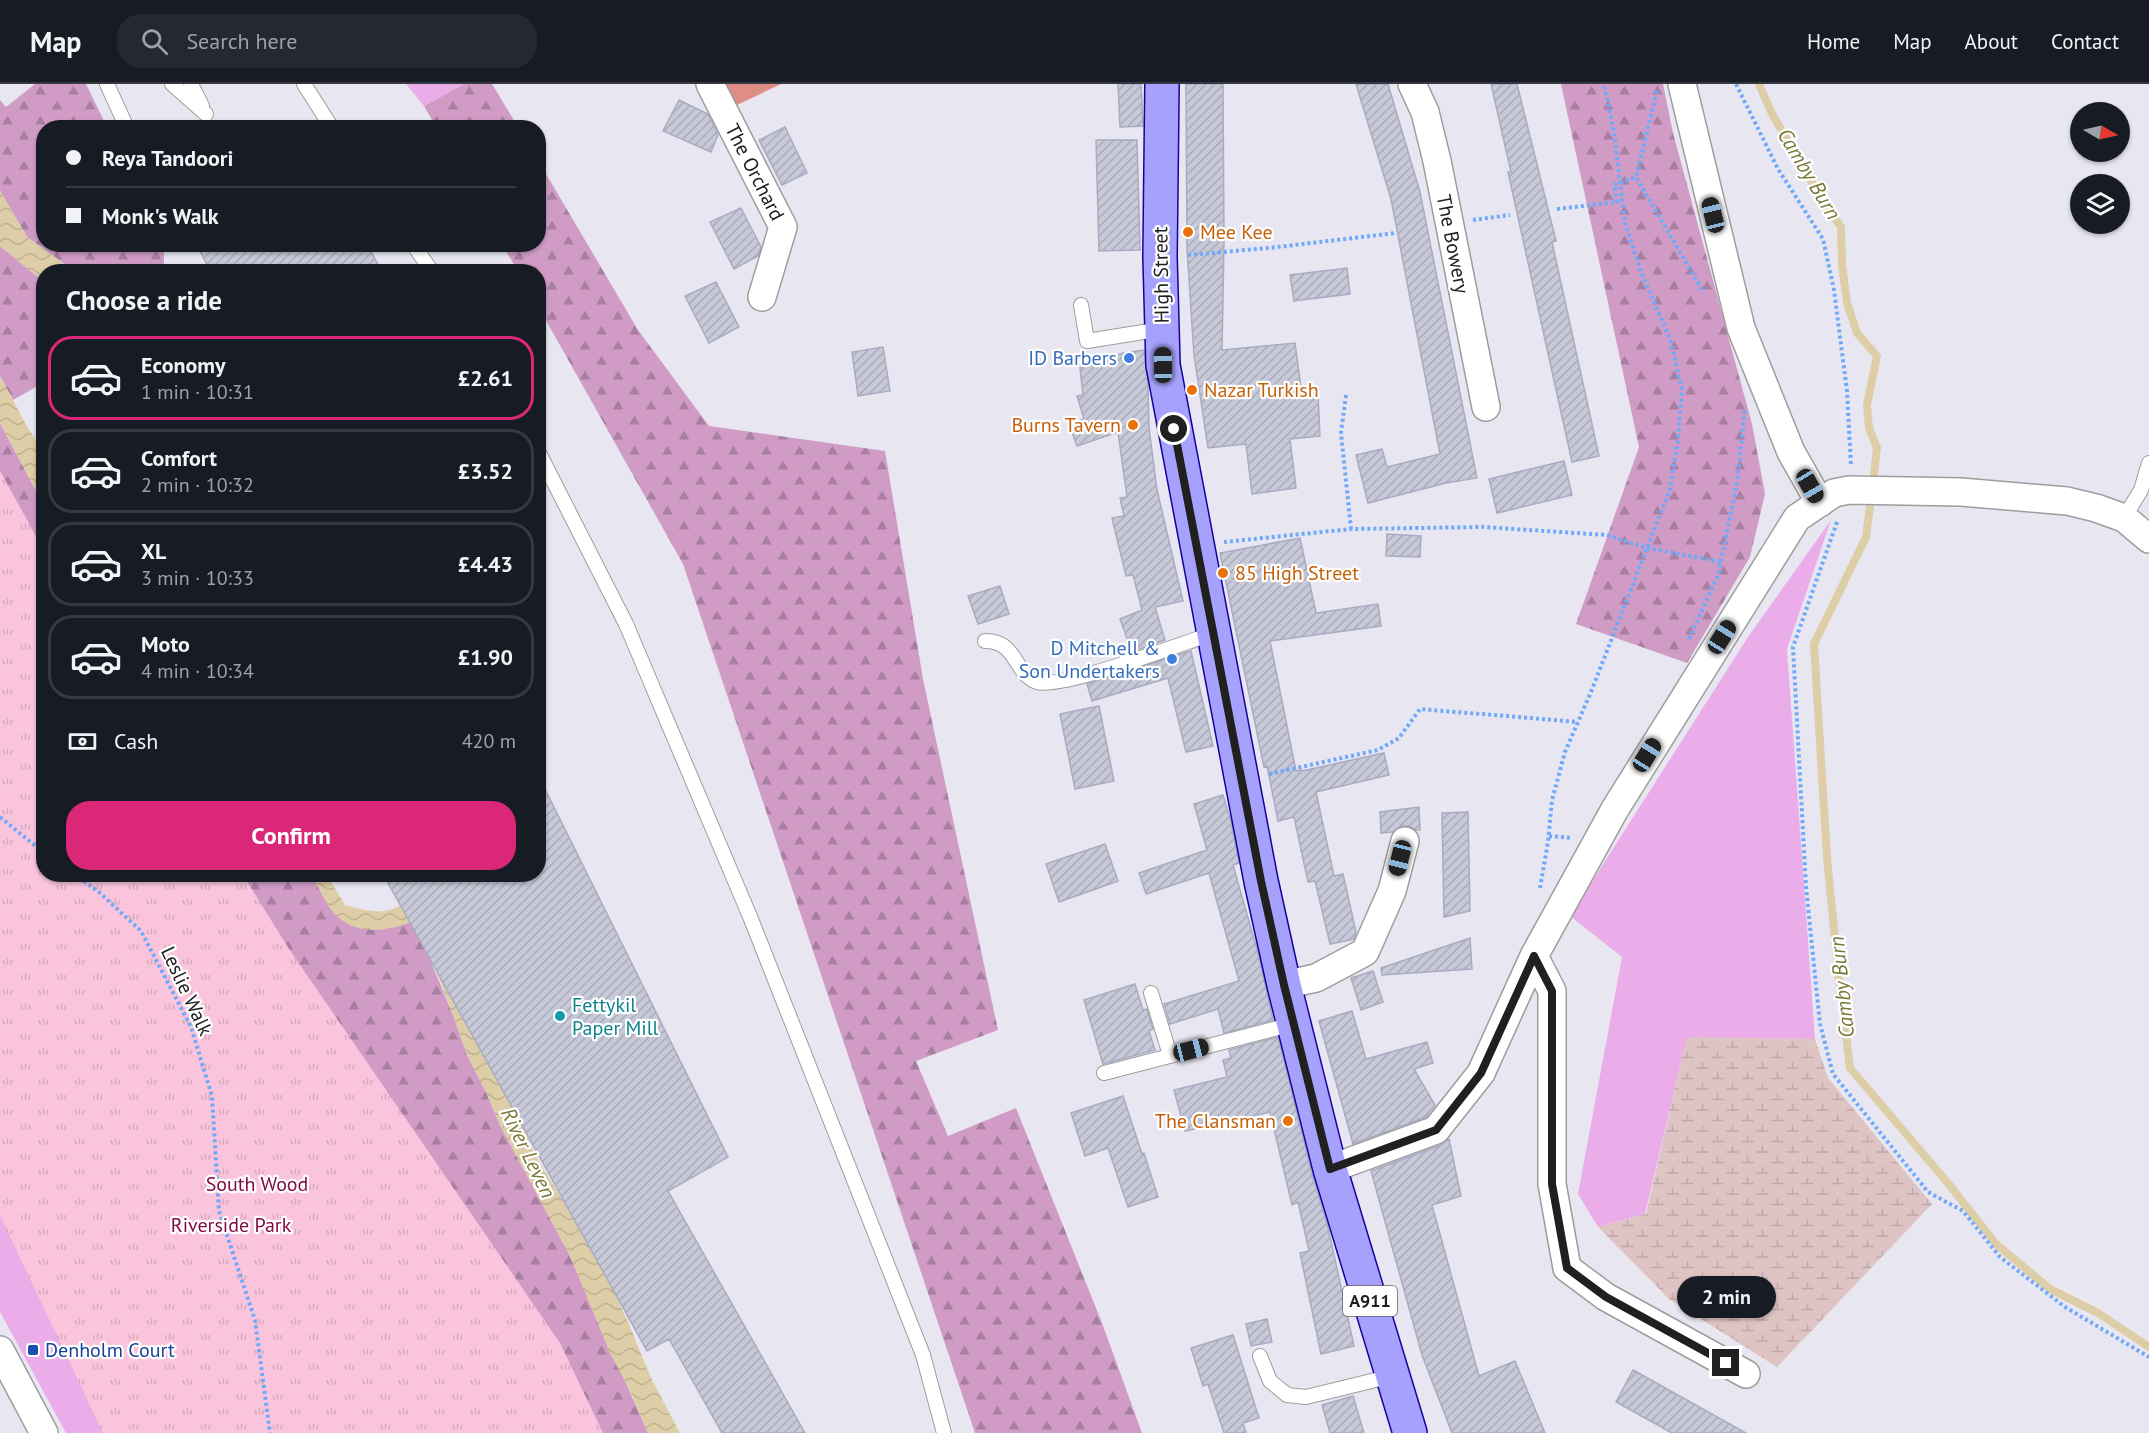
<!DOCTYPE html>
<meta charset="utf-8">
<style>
:root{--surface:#171b24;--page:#242831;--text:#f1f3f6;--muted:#9ea1a6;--line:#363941;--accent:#db2777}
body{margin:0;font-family:"PT Sans",sans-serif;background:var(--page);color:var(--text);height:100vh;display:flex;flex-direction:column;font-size:22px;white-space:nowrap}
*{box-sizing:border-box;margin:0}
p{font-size:20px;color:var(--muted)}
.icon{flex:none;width:33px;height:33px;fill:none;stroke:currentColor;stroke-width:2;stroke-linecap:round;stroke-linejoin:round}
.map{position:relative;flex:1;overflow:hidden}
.sheet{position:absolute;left:36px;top:180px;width:510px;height:618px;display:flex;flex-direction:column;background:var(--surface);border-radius:24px;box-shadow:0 2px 4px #0004}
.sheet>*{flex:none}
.banner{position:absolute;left:36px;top:36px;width:510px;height:132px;border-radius:24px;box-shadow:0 2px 4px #0004;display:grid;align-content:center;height:132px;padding:0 30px;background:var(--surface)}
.needle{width:39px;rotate:99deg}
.controls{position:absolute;left:2070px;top:18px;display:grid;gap:12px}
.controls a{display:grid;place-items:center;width:60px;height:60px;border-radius:50%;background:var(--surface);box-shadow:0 2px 4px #0004;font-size:30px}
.end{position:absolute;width:27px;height:27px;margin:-14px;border:8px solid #202020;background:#fff;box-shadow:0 0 0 3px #fff}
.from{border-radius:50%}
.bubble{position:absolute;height:42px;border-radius:21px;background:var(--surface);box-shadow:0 2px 4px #0004;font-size:20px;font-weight:700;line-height:42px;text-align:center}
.car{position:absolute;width:18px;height:36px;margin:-18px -9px;border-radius:8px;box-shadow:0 0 4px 2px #0007;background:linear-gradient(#222 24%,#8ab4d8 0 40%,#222 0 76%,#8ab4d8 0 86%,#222 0)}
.banner b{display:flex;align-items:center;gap:21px;height:57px;font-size:22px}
.banner b+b{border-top:2px solid var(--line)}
.banner i{width:15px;height:15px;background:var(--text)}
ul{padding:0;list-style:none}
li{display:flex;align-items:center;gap:18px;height:84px;margin:0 12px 9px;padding:0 18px;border:3px solid var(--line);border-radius:24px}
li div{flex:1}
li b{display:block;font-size:22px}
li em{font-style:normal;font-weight:700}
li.on{border-color:var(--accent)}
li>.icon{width:54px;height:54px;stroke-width:1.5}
h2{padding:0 30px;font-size:27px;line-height:72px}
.pay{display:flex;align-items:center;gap:15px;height:66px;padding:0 30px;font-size:22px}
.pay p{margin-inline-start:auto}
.action{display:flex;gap:12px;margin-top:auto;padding:12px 30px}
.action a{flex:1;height:69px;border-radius:24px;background:var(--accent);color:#fff;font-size:24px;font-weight:700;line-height:69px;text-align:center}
header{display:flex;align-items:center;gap:36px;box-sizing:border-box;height:84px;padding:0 30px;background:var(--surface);border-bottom:2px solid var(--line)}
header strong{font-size:28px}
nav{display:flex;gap:33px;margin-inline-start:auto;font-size:21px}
.search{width:420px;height:54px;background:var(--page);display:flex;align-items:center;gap:15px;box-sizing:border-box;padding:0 21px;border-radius:24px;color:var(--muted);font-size:22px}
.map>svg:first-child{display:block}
</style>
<header>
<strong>Map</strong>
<div class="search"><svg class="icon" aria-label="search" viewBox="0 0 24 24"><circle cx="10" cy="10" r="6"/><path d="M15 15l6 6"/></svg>Search here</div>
<nav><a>Home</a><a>Map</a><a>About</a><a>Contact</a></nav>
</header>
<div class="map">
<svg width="2149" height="1349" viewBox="0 0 2149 1349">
<defs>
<pattern id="forest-firs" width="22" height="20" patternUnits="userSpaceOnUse" patternTransform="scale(1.5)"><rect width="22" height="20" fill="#d09cc6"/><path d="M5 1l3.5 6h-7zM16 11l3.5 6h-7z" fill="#a87fa0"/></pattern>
<pattern id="wetland-marsh" width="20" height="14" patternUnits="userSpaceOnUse" patternTransform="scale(1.5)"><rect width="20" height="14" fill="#dfc4c4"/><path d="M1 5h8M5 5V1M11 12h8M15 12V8" fill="none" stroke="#bfa8a8"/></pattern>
<pattern id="park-tufts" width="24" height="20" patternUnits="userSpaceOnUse" patternTransform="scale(1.5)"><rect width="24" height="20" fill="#fac5dc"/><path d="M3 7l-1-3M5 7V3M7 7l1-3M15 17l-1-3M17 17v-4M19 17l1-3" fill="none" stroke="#d6a9bc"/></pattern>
<pattern id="water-waves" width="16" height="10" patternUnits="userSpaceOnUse" patternTransform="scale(1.5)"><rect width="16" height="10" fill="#decea7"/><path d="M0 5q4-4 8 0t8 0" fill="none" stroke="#beb18f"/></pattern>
<pattern id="building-hatch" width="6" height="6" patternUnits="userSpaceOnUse" patternTransform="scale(1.5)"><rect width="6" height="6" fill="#c7c8d8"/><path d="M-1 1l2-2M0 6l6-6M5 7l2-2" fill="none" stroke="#abacb9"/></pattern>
</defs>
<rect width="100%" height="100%" fill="#e8e7f1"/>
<path fill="#eaadea" d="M406,0H464L424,22Z
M1831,436L1787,565L1815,955L1687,954L1645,1130L1598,1143L1578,1110L1622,873L1570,832L1748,553Z
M0,1132L6,1143L103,1349H66L0,1228Z"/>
<path fill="url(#forest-firs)" d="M35,0H86L107,43L44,44V160L162,161L164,164V187H74L27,153L0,107V16L6,23Z
M464,0H492L518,43H436L424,22Z
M1561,0H1663L1673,49L1752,340L1765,410L1750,473L1687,579L1576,540L1639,363Z
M539,78L638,246L709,342L885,367L923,595L998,946L916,977L948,1052L1016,1024L1102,1239L1142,1349H975L683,480L539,224L538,188L518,187L502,161L538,160Z
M0,162L43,197V299L13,316L0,292Z
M0,339L43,420L44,790L311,791L333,827L414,837L453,931L467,971L486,1008L500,1041L570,1172L648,1349H103L0,1132Z"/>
<path fill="url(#wetland-marsh)" d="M1687,953L1815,955L1828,994L1932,1120L1777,1283L1669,1215L1598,1143L1646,1130Z"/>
<path fill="url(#park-tufts)" d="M0,387L43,465L44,790L243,791L289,865L560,1259L603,1349H103L0,1132Z"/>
<path fill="#df8e85" d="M724,0H781L735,22Z"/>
<path fill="url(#water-waves)" d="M0,107L27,153L74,187L44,188L43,197L0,162Z
M0,292L27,342L43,368V420L0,339Z
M311,791H327L345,821C386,832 392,830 425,804L495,982L538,1076L598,1174L629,1240L651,1294L680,1349H648L632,1311L610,1269L570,1172L500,1041L486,1008L467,971L453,931L424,856L414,837C386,848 354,853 332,827C324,816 318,802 311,791Z"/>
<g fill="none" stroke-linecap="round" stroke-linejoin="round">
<path stroke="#decea7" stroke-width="8" d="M1759,0L1772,30L1824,119L1841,143L1842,181L1847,219L1857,249L1877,272L1867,321L1869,344L1877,364L1874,389
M1870,421L1866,453L1814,560L1827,774L1838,886L1850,984L1947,1098L1996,1160L2050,1205L2098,1229L2149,1263"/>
</g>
<path fill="url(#building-hatch)" stroke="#a9abc2" stroke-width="1.5" d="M1118,0H1141L1143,42L1120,43Z
M1186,0H1223L1224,158L1222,266L1295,259L1302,311L1318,309L1320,352L1290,355L1296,404L1252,410L1246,360L1208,364L1194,271L1187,165Z
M1356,0H1388L1420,108L1477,394L1446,399L1368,419L1356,371L1382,365L1387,383L1440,370L1391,115Z
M1491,0H1517L1556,157L1552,158L1599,372L1572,378L1508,88H1511Z
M679,16L708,30L718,51L711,68L663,47Z
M785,43L807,89L782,101L759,56Z
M1096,56H1137L1140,166L1099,167Z
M741,124L761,163L758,172L734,185L710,138Z
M196,160H367L382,188H211Z
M1347,184L1350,210L1294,217L1290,191Z
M716,198L739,243L709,259L685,212Z
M883,263L890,307L858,312L852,268Z
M1144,266L1148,303L1149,344L1157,406L1183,517L1155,523L1165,556L1132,568L1120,535L1142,526L1133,491L1126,492L1112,434L1124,432L1120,414L1127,413L1118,348L1077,362L1069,340L1084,335L1077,312L1083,311L1080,284L1123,269Z
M1564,377L1572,411L1497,429L1489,395Z
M1387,450L1421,452L1420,473L1386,472Z
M1300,454L1316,529L1378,520L1381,542L1270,557L1296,687L1302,686V687L1384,669L1389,691L1316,708L1334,792L1343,790L1356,848L1354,855L1330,860L1315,797L1308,798L1294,733L1278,737L1267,682L1264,683L1220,469Z
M1000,502L1009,530L978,540L968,512Z
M1191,567L1213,662L1186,668L1168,594L1092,617L1087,600Z
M1099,622L1114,697L1075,705L1060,630Z
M538,691L728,1073L668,1107L805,1349H722L669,1255L647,1267L383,790H538Z
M1223,711L1231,738L1239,779L1233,781L1258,869L1273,936L1224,949L1218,925L1170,940L1164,920L1239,897L1209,789L1146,810L1139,789L1207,766L1194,720Z
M1419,723L1420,746H1416L1408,742H1401L1393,748L1381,749L1380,728Z
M1468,728L1470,827L1444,833L1442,729Z
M1105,760L1118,797L1059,818L1046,780Z
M1470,854L1472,885L1382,891L1381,884Z
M1373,887L1383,918L1361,926L1351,894Z
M1135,900L1143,926L1147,925L1153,945L1149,947L1155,966L1103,980L1084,916Z
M1352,927L1366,975L1427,958L1433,979L1414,985L1435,1021L1426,1033L1353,1060L1319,937Z
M1278,953L1312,1090L1327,1139L1354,1262L1321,1270L1300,1169L1309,1167L1298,1118L1292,1121L1270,1028L1185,1047L1174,1006L1227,993L1223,976L1231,974L1229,966Z
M1123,1012L1142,1070L1144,1069L1158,1113L1128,1123L1108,1064L1085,1072L1071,1029Z
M1449,1055L1461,1112L1432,1121L1479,1292L1515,1277L1545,1349H1452L1422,1271L1371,1087L1441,1061Z
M1267,1235L1272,1258L1251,1262L1246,1240Z
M1233,1251L1259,1334L1243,1339L1246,1349H1224L1208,1300L1203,1302L1191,1264Z
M1633,1286L1746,1349H1672L1616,1318Z
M1353,1312L1364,1349H1330L1322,1321Z"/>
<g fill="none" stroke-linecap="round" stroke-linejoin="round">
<defs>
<path id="service" d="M107,0L127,44
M172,0L206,30
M191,0L202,22
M304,0L332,44
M413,160L432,188
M1081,221L1087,257L1162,245
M538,367L626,540L751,835L923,1271L944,1349
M2124,434L2141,406L2149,379
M985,557C1018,557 1013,589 1037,598C1060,606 1184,559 1214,549
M1151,909L1170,971
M1104,989L1293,940
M1260,1272L1270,1297L1287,1311L1306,1313L1392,1292"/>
<path id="minor" d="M710,0L783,143L762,213
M1412,0L1425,28L1437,77L1486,323
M1682,0L1741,244L1791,368L1820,419
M1534,872L1552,907V1100L1567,1184L1606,1213L1746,1290
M1284,901L1316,894L1365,868L1392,807L1405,757
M1330,1085L1436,1046L1481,989L1534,872L1615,725L1797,434L1834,409L1849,406L1961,408L2067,417L2096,424L2124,434L2149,455
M0,1266L44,1349"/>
<path id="primary" d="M1162,0L1160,173L1163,281L1261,797L1284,901L1330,1085L1410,1349"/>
</defs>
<use href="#service" stroke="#9d9d9d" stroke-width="16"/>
<use href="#minor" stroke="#9d9d9d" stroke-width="30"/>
<use href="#primary" stroke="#17009c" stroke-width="36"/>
<path stroke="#6fa9fa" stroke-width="4" stroke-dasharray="3 3" stroke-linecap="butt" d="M1736,0L1778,85L1823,155L1834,206L1847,307L1851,382
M1657,7L1636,93L1704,209
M1557,125L1617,118L1614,101L1636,93
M1473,136L1510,131
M1188,171L1269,164L1396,149
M1346,311L1341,349L1351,445
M1837,438L1793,563L1806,803L1820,940L1833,990L1928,1108L1963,1127L2000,1173L2065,1223L2149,1273
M1224,458L1351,445L1483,443L1607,451L1647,464L1721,478
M1689,555L1718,491L1737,399L1745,325
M1269,690L1378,666L1399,654L1420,625L1578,638
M0,733L44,769
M1549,752L1572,754
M74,790L100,809L141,847L191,943L212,1012L219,1127L255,1236L270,1349
M1540,804L1548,758L1552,716L1565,668L1591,608L1670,405L1678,356L1682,305L1670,255L1641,188L1625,139L1614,48L1604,0"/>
<use href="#service" stroke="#fff" stroke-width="14"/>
<use href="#minor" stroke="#fff" stroke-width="27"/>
<use href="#primary" stroke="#a5a1fc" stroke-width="33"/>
</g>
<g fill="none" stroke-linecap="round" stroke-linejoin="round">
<path stroke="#202020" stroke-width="8" d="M1174,345L1261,797L1284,901L1330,1085L1436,1046L1481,989L1534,872L1552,907V1100L1567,1184L1606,1213L1726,1279"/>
</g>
<g fill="#e8710a" stroke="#fff" stroke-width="2">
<circle cx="1188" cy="148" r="6"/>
<circle cx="1192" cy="306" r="6"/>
<circle cx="1133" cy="341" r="6"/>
<circle cx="1223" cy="489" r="6"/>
<circle cx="1288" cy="1037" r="6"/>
</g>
<g fill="#3f7fe0" stroke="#fff" stroke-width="2">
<circle cx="1129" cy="274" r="6"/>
<circle cx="1172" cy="575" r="6"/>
</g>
<circle fill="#0f9aa8" stroke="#fff" stroke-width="2" cx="560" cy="932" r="6"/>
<rect fill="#1a4fb4" stroke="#fff" stroke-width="2" x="27" y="1260" width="12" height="12" rx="3"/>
<g text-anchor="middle" stroke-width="4.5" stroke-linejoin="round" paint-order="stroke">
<rect fill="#fff" stroke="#636363" stroke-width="1.5" x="1343" y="1202" width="54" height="30" rx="4.5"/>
<g font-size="18" font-weight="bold" fill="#202020">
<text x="1370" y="1223">A911</text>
</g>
<g font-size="20" fill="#202020" stroke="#fff">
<text transform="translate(755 88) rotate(63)" y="7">The Orchard</text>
<text transform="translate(1453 160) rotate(79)" y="7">The Bowery</text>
<text transform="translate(1161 191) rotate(-91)" y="7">High Street</text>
<text transform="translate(187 907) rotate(65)" y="7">Leslie Walk</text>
</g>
<g font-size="20" fill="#c56008" stroke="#fff" text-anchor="start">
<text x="1200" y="155">Mee Kee</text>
<text x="1204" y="313">Nazar Turkish</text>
<text x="1121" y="348" text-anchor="end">Burns Tavern</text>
<text x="1235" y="496">85 High Street</text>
<text x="1276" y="1044" text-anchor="end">The Clansman</text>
</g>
<g font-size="20" fill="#366cbe" stroke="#fff" text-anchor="end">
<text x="1117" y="281">ID Barbers</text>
<text x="1160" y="571">D Mitchell &amp;<tspan x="1160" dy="23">Son Undertakers</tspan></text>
</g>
<g font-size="20" fill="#0d838f" stroke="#fff" text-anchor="start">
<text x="572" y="928">Fettykil<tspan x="572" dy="23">Paper Mill</tspan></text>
</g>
<g font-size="20" fill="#810c3f" stroke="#fff">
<text x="257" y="1107">South Wood</text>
<text x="231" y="1148">Riverside Park</text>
</g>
<g font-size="20" fill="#164399" stroke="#fff" text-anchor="start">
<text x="45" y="1273">Denholm Court</text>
</g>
<g font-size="21" font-style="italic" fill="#797837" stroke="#fff">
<text transform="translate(1809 90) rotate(59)" y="7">Camby Burn</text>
<text transform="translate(1842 903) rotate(-96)" y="7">Camby Burn</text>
<text transform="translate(528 1069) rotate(64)" y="7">River Leven</text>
</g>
</g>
</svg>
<div class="controls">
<a><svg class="needle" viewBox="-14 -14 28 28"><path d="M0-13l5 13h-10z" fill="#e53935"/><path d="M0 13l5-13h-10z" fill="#9ea1a6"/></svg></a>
<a><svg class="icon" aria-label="layers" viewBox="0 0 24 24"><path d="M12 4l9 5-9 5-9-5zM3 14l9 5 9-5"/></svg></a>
</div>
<i class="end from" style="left:1174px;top:345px"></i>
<i class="end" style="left:1726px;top:1279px"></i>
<div class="bubble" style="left:1677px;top:1192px;width:99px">2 min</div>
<i class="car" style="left:1713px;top:131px;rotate:346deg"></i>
<i class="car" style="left:1163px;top:281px;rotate:359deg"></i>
<i class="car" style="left:1810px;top:402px;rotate:150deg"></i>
<i class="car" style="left:1722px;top:553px;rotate:32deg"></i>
<i class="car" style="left:1647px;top:671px;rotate:32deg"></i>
<i class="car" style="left:1400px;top:774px;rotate:194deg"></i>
<i class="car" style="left:1191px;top:966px;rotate:76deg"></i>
<div class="banner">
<b><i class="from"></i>Reya Tandoori</b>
<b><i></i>Monk's Walk</b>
</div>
<section class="sheet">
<h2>Choose a ride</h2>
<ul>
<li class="on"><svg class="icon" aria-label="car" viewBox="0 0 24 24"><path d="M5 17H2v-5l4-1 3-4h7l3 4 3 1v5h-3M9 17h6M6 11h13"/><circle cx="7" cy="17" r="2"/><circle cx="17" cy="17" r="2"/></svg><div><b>Economy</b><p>1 min · 10:31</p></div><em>£2.61</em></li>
<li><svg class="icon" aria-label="car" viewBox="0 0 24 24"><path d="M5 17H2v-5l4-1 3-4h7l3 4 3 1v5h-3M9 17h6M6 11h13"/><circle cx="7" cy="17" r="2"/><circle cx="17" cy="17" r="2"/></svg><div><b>Comfort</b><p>2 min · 10:32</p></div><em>£3.52</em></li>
<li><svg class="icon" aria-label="car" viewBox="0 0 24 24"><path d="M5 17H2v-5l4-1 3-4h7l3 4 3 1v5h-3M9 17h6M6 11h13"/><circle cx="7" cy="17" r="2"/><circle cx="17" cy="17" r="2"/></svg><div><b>XL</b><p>3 min · 10:33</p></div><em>£4.43</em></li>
<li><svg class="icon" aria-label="car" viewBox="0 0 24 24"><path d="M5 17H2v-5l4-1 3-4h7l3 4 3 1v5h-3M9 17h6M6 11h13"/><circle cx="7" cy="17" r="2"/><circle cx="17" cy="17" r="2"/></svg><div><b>Moto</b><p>4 min · 10:34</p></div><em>£1.90</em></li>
</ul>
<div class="pay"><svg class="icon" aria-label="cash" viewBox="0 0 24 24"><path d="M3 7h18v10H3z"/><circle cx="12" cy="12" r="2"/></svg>Cash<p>420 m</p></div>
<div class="action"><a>Confirm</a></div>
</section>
</div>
